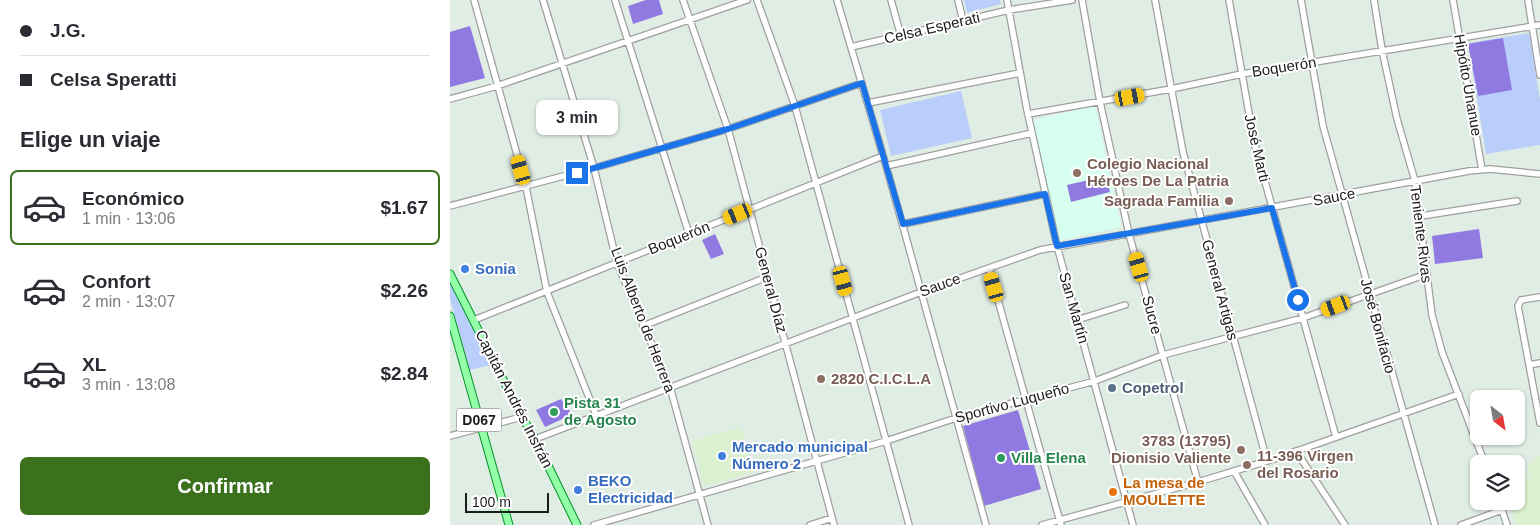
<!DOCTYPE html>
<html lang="es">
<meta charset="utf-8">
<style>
:root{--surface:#fff;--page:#f2f2f3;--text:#2b2b33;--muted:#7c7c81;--line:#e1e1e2;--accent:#3b711c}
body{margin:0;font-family:Helvetica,sans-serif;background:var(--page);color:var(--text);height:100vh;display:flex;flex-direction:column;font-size:19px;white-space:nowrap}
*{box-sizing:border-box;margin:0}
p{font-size:16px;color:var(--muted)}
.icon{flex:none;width:28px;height:28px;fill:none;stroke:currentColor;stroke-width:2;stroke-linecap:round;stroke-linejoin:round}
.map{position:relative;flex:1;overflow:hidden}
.sheet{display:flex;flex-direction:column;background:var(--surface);width:450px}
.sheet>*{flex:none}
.hud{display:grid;align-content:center;height:110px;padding:0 20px;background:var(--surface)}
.needle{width:32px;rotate:149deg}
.tools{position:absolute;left:1020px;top:390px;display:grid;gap:10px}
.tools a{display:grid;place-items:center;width:55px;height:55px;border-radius:8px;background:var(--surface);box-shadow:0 1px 4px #0004;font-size:25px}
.scale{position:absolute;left:15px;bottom:12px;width:84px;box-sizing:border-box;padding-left:5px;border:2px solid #1b1b1b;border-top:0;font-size:14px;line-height:18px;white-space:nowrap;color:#1b1b1b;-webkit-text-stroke:4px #fff;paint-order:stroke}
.end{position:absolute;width:22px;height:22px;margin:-11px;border:6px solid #1a73e8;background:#fff;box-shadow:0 0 0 2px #fff}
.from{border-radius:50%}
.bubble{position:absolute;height:35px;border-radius:8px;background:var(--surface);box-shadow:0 1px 4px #0004;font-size:16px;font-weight:700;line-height:35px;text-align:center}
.car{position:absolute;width:15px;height:30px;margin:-15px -8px;border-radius:6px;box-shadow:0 0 4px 1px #0007;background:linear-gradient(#f5c518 24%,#345 0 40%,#f5c518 0 76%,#345 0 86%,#f5c518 0)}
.hud b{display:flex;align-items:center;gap:18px;height:48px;font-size:19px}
.hud b+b{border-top:1px solid var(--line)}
.hud i{width:12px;height:12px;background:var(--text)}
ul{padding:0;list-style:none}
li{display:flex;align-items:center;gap:15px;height:75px;margin:0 10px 8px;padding:0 10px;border:2px solid transparent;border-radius:8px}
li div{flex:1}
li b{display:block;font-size:19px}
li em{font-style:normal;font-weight:700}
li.active{border-color:var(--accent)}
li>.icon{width:45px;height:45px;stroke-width:1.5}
h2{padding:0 20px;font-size:22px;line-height:60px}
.button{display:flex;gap:10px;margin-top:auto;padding:10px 20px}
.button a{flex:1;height:58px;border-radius:8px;background:var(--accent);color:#fff;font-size:20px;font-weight:700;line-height:58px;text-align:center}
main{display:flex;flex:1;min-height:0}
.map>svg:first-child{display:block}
</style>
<main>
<section class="sheet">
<div class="hud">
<b><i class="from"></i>J.G.</b>
<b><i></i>Celsa Speratti</b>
</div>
<h2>Elige un viaje</h2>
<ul>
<li class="active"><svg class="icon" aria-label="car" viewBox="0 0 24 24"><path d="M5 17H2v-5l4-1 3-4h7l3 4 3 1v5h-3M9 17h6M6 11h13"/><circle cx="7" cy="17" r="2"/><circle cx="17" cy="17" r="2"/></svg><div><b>Económico</b><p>1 min · 13:06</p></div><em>$1.67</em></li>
<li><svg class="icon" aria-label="car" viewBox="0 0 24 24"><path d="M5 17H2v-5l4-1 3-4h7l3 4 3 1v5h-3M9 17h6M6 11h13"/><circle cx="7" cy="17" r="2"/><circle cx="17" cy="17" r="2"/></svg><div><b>Confort</b><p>2 min · 13:07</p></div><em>$2.26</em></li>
<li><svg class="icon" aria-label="car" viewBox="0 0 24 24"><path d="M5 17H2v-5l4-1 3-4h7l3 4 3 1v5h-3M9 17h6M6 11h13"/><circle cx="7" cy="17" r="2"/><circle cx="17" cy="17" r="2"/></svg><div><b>XL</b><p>3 min · 13:08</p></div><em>$2.84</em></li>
</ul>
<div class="button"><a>Confirmar</a></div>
</section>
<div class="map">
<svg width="1090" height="525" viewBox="0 0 1090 525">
<rect width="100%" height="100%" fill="#e0ede4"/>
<path fill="#daf0ce" d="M291,427L303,472L254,486L242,441Z
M1090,456V525H1067L1057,501H1066V482L1080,477L1077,464L1086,461L1084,457Z"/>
<path fill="#d7ffef" d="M645,106L671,227L609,241L583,120Z"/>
<path fill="#b9cefb" d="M514,0H550L551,4L517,13Z
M1079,33L1090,99V145L1036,154L1018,43Z
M511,91L522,138L441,156L430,110Z
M0,281L40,365L20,370L0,299Z"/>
<path fill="#907ae1" d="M196,0H209L213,14L183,24L178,6Z
M20,26L35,78L0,87V32Z
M1053,38L1062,90L1028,96L1018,44Z
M656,176L660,192L621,202L617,185Z
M1029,229L1033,258L985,264L982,236Z
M265,234L274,254L261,259L252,240Z
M111,399L112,401L115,400L121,415L95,427L86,410Z
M568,410L591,489L534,506L513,426Z"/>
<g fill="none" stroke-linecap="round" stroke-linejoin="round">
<defs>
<path id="minor" d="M24,0L76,187L97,292L146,415
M93,0L144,168L167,263L220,387L258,525
M165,0L239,234
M233,0L278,129L384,525
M307,0L345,106L459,525
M387,0L437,169L536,525
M441,0L451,36
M508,0L513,21
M557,0L577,110L607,246L683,525
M632,0L650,102L679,234L748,482
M705,0L733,152L817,461
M779,0L804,142L886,437
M851,0L873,126L985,525
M924,0L932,50L947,119L965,181L982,315L992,352L1035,464
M1003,0L1032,170
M1078,0L1090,75
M401,47L559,10L622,0
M0,99L47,86L297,0
M418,103L570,73
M578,114L721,89L792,74L1090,25
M436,166L582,133
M0,206L144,168L278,129L412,83
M971,216L1067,201
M453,224L595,194
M539,268L611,525
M1090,297L1071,300L1068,306L1090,423
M24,320L433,156
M627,320L675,305
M193,326L317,277
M1079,365L1090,363
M0,436L72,417
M85,439L471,292L590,250L1019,171L1040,169L1090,174
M846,451L895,525
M784,471L815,525
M1049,501L1057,525
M144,525L436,441L506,418L645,381L713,355L853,318L977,274
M360,525L382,518
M592,525L748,482L827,458L1009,394
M1011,525L1052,510"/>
<path id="major" d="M0,274L72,417L85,439L127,525
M0,316L59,525"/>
</defs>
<use href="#minor" stroke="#9f9f9f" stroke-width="8"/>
<use href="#major" stroke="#009228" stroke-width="9"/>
<use href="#minor" stroke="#fff" stroke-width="5.5"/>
<use href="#major" stroke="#93ffa6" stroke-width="7"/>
</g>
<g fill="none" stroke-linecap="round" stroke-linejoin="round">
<path stroke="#1a73e8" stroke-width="6" d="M127,173L278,129L412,83L453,224L595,194L607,246L822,208L848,300"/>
</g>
<g fill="#8d6e63" stroke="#fff" stroke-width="2">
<circle cx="627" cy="173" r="5"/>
<circle cx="779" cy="201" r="5"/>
<circle cx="371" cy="379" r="5"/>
<circle cx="791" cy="450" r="5"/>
<circle cx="797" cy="465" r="5"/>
</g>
<g fill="#3f7fe0" stroke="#fff" stroke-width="2">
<circle cx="15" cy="269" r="5"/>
<circle cx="272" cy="456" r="5"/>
<circle cx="128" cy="490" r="5"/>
</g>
<circle fill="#5c6f8a" stroke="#fff" stroke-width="2" cx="662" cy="388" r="5"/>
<g fill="#2e9e5b" stroke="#fff" stroke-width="2">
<circle cx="104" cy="412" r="5"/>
<circle cx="551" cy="458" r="5"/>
</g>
<circle fill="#e8710a" stroke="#fff" stroke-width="2" cx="663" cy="492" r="5"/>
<g text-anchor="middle" stroke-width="4" stroke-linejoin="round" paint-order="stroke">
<rect fill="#fff" stroke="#5f5f5f" stroke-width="1" x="6.5" y="408.5" width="45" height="23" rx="4"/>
<g font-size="14" font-weight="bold" fill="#1b1b1b">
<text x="29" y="425">D067</text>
</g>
<g font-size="15" fill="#1b1b1b" stroke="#fff">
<text transform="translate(482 28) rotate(-13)" y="5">Celsa Esperati</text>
<text transform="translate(834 67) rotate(-9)" y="5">Boquerón</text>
<text transform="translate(1018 85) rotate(80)" y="5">Hipóito Unanue</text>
<text transform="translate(807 148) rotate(77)" y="5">José Marti</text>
<text transform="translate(884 197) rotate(-11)" y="5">Sauce</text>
<text transform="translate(971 234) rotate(83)" y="5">Teniente Rivas</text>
<text transform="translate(229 238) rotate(-22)" y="5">Boquerón</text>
<text transform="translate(490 285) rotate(-20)" y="5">Sauce</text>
<text transform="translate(321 290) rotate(75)" y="5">General Díaz</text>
<text transform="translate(770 290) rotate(75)" y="5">General Artigas</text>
<text transform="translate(624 308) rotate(74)" y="5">San Martín</text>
<text transform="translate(702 315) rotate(75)" y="5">Sucre</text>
<text transform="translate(193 320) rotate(69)" y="5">Luis Alberto de Herrera</text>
<text transform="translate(928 326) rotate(75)" y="5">José Bonifacio</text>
<text transform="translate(64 399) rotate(63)" y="5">Capitán Andrés Insfrán</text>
<text transform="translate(562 403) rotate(-15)" y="5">Sportivo Luqueño</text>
</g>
<g font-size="15" font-weight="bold" fill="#785e54" stroke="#fff" text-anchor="start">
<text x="637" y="169">Colegio Nacional<tspan x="637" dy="17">Héroes De La Patria</tspan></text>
<text x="769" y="206" text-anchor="end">Sagrada Familia</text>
<text x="381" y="384">2820 C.I.C.L.A</text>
<text x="781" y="446" text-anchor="end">3783 (13795)<tspan x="781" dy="17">Dionisio Valiente</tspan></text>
<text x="807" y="461">11-396 Virgen<tspan x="807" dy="17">del Rosario</tspan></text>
</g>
<g font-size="15" font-weight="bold" fill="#366cbe" stroke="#fff" text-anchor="start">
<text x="25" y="274">Sonia</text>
<text x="282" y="452">Mercado municipal<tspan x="282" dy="17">Número 2</tspan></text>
<text x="138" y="486">BEKO<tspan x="138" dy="17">Electricidad</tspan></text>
</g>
<g font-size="15" font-weight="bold" fill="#4e5e75" stroke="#fff" text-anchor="start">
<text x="672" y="393">Copetrol</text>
</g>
<g font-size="15" font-weight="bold" fill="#27864d" stroke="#fff" text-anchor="start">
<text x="114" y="408">Pista 31<tspan x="114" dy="17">de Agosto</tspan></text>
<text x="561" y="463">Villa Elena</text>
</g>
<g font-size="15" font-weight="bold" fill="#c56008" stroke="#fff" text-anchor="start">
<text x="673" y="488">La mesa de<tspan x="673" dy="17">MOULETTE</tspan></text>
</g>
</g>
</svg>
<div class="tools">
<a><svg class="needle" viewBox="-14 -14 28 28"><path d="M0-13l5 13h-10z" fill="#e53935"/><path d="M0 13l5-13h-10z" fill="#7c7c81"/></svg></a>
<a><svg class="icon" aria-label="layers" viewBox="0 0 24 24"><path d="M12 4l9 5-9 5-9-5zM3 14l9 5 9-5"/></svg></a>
</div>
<div class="scale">100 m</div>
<i class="end from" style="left:848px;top:300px"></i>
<i class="end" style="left:127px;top:173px"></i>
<div class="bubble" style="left:86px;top:100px;width:82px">3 min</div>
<i class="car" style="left:680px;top:97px;rotate:80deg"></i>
<i class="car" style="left:71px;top:170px;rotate:344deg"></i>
<i class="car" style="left:288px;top:214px;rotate:248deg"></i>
<i class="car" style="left:689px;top:267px;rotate:344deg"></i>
<i class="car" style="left:393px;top:281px;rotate:165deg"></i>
<i class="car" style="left:544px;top:287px;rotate:344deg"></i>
<i class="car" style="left:886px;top:306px;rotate:249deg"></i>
</div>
</main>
